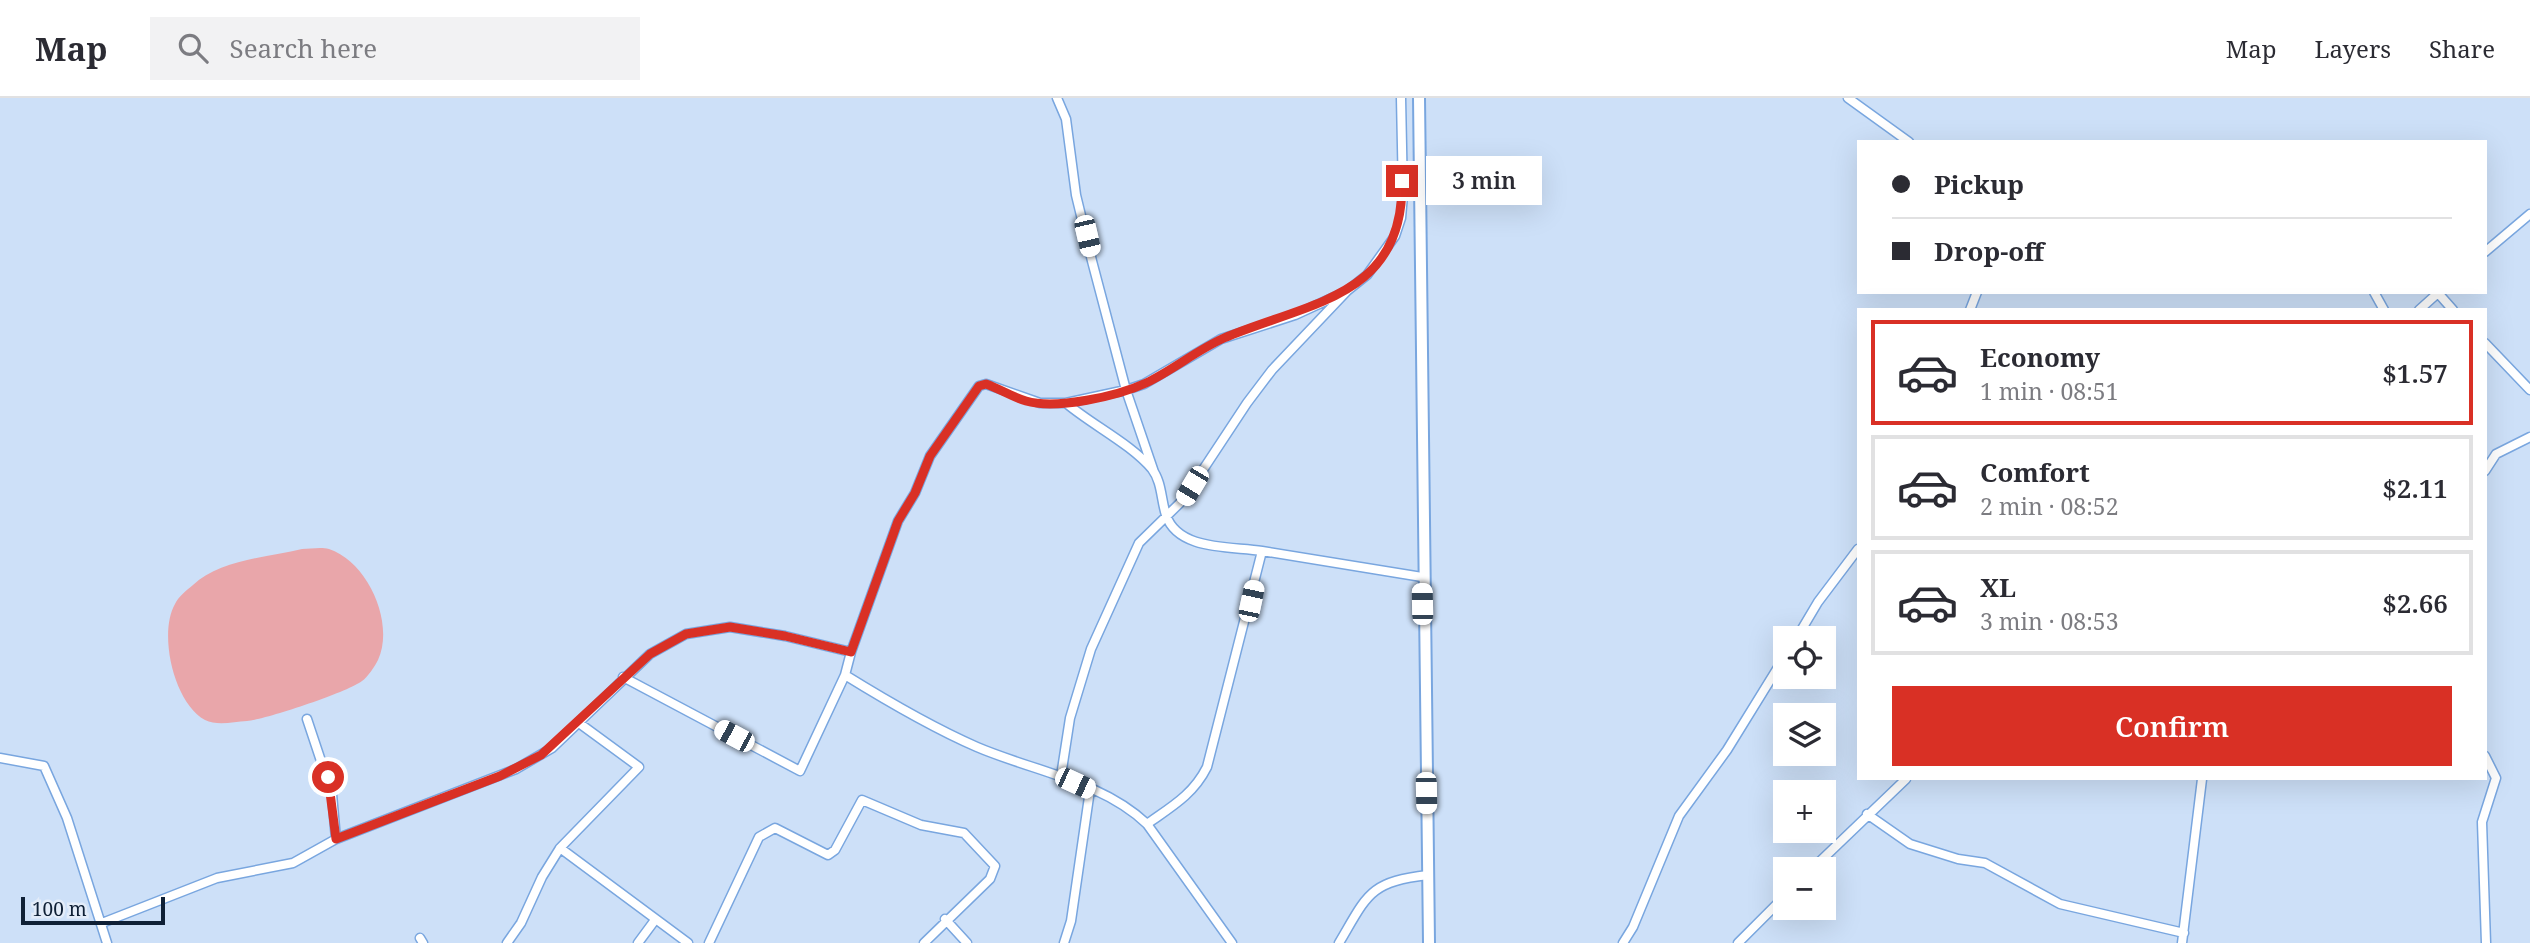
<!DOCTYPE html>
<meta charset="utf-8">
<style>
:root{--surface:#fff;--page:#f2f2f3;--text:#2b2b33;--muted:#7c7c81;--line:#e1e1e2;--accent:#d93025}
body{margin:0;font-family:"Noto Serif",serif;background:var(--page);color:var(--text);height:100vh;display:flex;flex-direction:column;font-size:26px;white-space:nowrap}
*{box-sizing:border-box;margin:0}
p{font-size:23px;color:var(--muted)}
.icon{flex:none;width:38px;height:38px;fill:none;stroke:currentColor;stroke-width:2;stroke-linecap:round;stroke-linejoin:round}
.map{position:relative;flex:1;overflow:hidden}
.drawer{position:absolute;left:1857px;top:210px;width:630px;height:472px;display:flex;flex-direction:column;background:var(--surface);border-radius:0px;box-shadow:0 7px 28px #0002}
.drawer>*{flex:none}
.top-card{position:absolute;left:1857px;top:42px;width:630px;height:154px;border-radius:0px;box-shadow:0 7px 28px #0002;display:grid;align-content:center;height:154px;padding:0 35px;background:var(--surface)}
.fabs{position:absolute;left:1773px;top:528px;display:grid;gap:14px}
.fabs a{display:grid;place-items:center;width:63px;height:63px;border-radius:0px;background:var(--surface);box-shadow:0 7px 28px #0002;font-size:35px}
.scale{position:absolute;left:21px;bottom:18px;width:144px;box-sizing:border-box;padding-left:7px;border:4px solid #0f2036;border-top:0;font-size:19px;line-height:24px;white-space:nowrap;color:#0f2036;-webkit-text-stroke:5px #e3ecf9;paint-order:stroke}
.end{position:absolute;width:32px;height:32px;margin:-16px;border:9px solid #d93025;background:#fff;box-shadow:0 0 0 4px #fff}
.from{border-radius:50%}
.bubble{position:absolute;height:49px;border-radius:0px;background:var(--surface);box-shadow:0 7px 28px #0002;font-size:23px;font-weight:600;line-height:49px;text-align:center}
.car{position:absolute;width:21px;height:42px;margin:-21px -10px;border-radius:9px;box-shadow:0 0 5px 2px #0007;background:linear-gradient(#fff 24%,#345 0 40%,#fff 0 76%,#345 0 86%,#fff 0)}
.top-card b{display:flex;align-items:center;gap:24px;height:66px;font-size:26px}
.top-card b+b{border-top:2px solid var(--line)}
.top-card i{width:18px;height:18px;background:var(--text)}
ul{padding:12px 0 0;list-style:none}
li{display:flex;align-items:center;gap:21px;height:105px;margin:0 14px 10px;padding:0 21px;border:4px solid var(--line);border-radius:0px}
li div{flex:1}
li b{display:block;font-size:26px}
li em{font-style:normal;font-weight:600}
li.active{border-color:var(--accent)}
li>.icon{width:63px;height:63px;stroke-width:1.5}
.cta{display:flex;gap:14px;margin-top:auto;padding:14px 35px}
.cta a{flex:1;height:80px;border-radius:0px;background:var(--accent);color:#fff;font-size:28px;font-weight:600;line-height:80px;text-align:center}
header{display:flex;align-items:center;gap:42px;box-sizing:border-box;height:98px;padding:0 35px;background:var(--surface);border-bottom:2px solid var(--line)}
header strong{font-size:33px}
nav{display:flex;gap:38px;margin-inline-start:auto;font-size:24px}
.search{width:490px;height:63px;background:var(--page);display:flex;align-items:center;gap:18px;box-sizing:border-box;padding:0 24px;border-radius:0px;color:var(--muted);font-size:26px}
.map>svg:first-child{display:block}
</style>
<header>
<strong>Map</strong>
<div class="search"><svg class="icon" aria-label="search" viewBox="0 0 24 24"><circle cx="10" cy="10" r="6"/><path d="M15 15l6 6"/></svg>Search here</div>
<nav><a>Map</a><a>Layers</a><a>Share</a></nav>
</header>
<div class="map">
<svg width="2530" height="845" viewBox="0 0 2530 845">
<rect width="100%" height="100%" fill="#cde0f8"/>
<path fill="#e9a6aa" d="M302,451C310,451 321,449 329,451C368,464 395,525 378,562C375,568 367,580 362,583C348,594 264,622 247,623C233,624 217,628 205,622C174,605 158,536 175,506C178,499 187,492 193,487C219,462 268,459 302,451Z"/>
<g fill="none" stroke-linecap="round" stroke-linejoin="round">
<defs>
<path id="street" d="M1057,0L1066,21L1076,97L1092,163L1126,292L1154,374
M1848,0L1909,44
M2485,154L2530,116
M2374,194L2384,212
M2438,195L2453,212
M1970,212L1977,194
M2419,212L2439,194
M2485,245L2530,292
M1066,305C1092,327 1131,346 1152,371C1162,384 1161,402 1166,417C1178,453 1231,448 1262,453
M2485,373L2496,356L2530,339
M1796,541L1818,504L1858,451
M851,554L898,423L915,395L930,358L979,288L986,286L1040,305H1066L1126,292L1144,286L1221,241L1295,217L1345,194
M623,579L800,673L845,577
M307,621L332,696L336,741
M2485,658L2496,680L2482,724L2486,845
M0,660L44,668L67,720L107,845
M1061,678L1070,620L1091,551L1139,445L1183,402L1247,305L1272,272L1347,193L1367,177L1395,138L1401,120L1403,97L1401,0
M1867,716L1910,746L1958,761L1985,765L2060,806L2184,835
M1147,726L1232,845
M560,750L688,845
M1811,772L1906,681
M945,821L967,845
M102,825L217,780L293,765L336,741L516,671L552,650L650,556L686,536L730,529L785,538L851,554L845,577C887,603 931,629 977,649C1033,673 1102,683 1147,726C1171,709 1193,697 1207,669L1262,453L1422,479
M420,840L423,845
M507,845L521,825L542,779L560,750L639,669L579,625
M638,845L655,822
M709,845L759,739L775,730L828,757L835,752L862,702L921,727L964,735L995,768L990,781L924,845
M1064,845L1071,823L1090,692
M1339,845C1368,796 1369,784 1428,777
M1623,845L1633,829L1679,718L1727,652L1785,558
M1738,845L1785,798
M2182,845L2202,681"/>
<path id="secondary" d="M1419,0L1429,845"/>
</defs>
<use href="#street" stroke="#79a6df" stroke-width="11"/>
<use href="#secondary" stroke="#79a6df" stroke-width="14"/>
<use href="#street" stroke="#fff" stroke-width="8"/>
<use href="#secondary" stroke="#fff" stroke-width="10"/>
</g>
<g fill="none" stroke-linecap="round" stroke-linejoin="round">
<path stroke="#d93025" stroke-width="9" d="M328,679L336,741L500,678L541,657L650,556L686,536L730,529L785,538L851,554L898,423L915,395L930,358L979,288L986,286C1000,291 1012,299 1026,303C1056,312 1118,298 1146,285C1173,272 1197,252 1224,240C1309,204 1404,200 1402,83"/>
</g>
</svg>
<div class="fabs">
<a><svg class="icon" aria-label="locate" viewBox="0 0 24 24"><circle cx="12" cy="12" r="6"/><path d="M12 2v4M12 18v4M2 12h4M18 12h4"/></svg></a>
<a><svg class="icon" aria-label="layers" viewBox="0 0 24 24"><path d="M12 4l9 5-9 5-9-5zM3 14l9 5 9-5"/></svg></a>
<a>+</a>
<a>−</a>
</div>
<div class="scale">100 m</div>
<i class="end from" style="left:328px;top:679px"></i>
<i class="end" style="left:1402px;top:83px"></i>
<div class="bubble" style="left:1426px;top:58px;width:116px">3 min</div>
<i class="car" style="left:1087px;top:138px;rotate:167deg"></i>
<i class="car" style="left:1192px;top:388px;rotate:211deg"></i>
<i class="car" style="left:1251px;top:503px;rotate:12deg"></i>
<i class="car" style="left:1422px;top:506px;rotate:359deg"></i>
<i class="car" style="left:734px;top:638px;rotate:298deg"></i>
<i class="car" style="left:1075px;top:685px;rotate:115deg"></i>
<i class="car" style="left:1426px;top:695px;rotate:179deg"></i>
<div class="top-card">
<b><i class="from"></i>Pickup</b>
<b><i></i>Drop-off</b>
</div>
<section class="drawer">
<ul>
<li class="active"><svg class="icon" aria-label="car" viewBox="0 0 24 24"><path d="M5 17H2v-5l4-1 3-4h7l3 4 3 1v5h-3M9 17h6M6 11h13"/><circle cx="7" cy="17" r="2"/><circle cx="17" cy="17" r="2"/></svg><div><b>Economy</b><p>1 min · 08:51</p></div><em>$1.57</em></li>
<li><svg class="icon" aria-label="car" viewBox="0 0 24 24"><path d="M5 17H2v-5l4-1 3-4h7l3 4 3 1v5h-3M9 17h6M6 11h13"/><circle cx="7" cy="17" r="2"/><circle cx="17" cy="17" r="2"/></svg><div><b>Comfort</b><p>2 min · 08:52</p></div><em>$2.11</em></li>
<li><svg class="icon" aria-label="car" viewBox="0 0 24 24"><path d="M5 17H2v-5l4-1 3-4h7l3 4 3 1v5h-3M9 17h6M6 11h13"/><circle cx="7" cy="17" r="2"/><circle cx="17" cy="17" r="2"/></svg><div><b>XL</b><p>3 min · 08:53</p></div><em>$2.66</em></li>
</ul>
<div class="cta"><a>Confirm</a></div>
</section>
</div>
